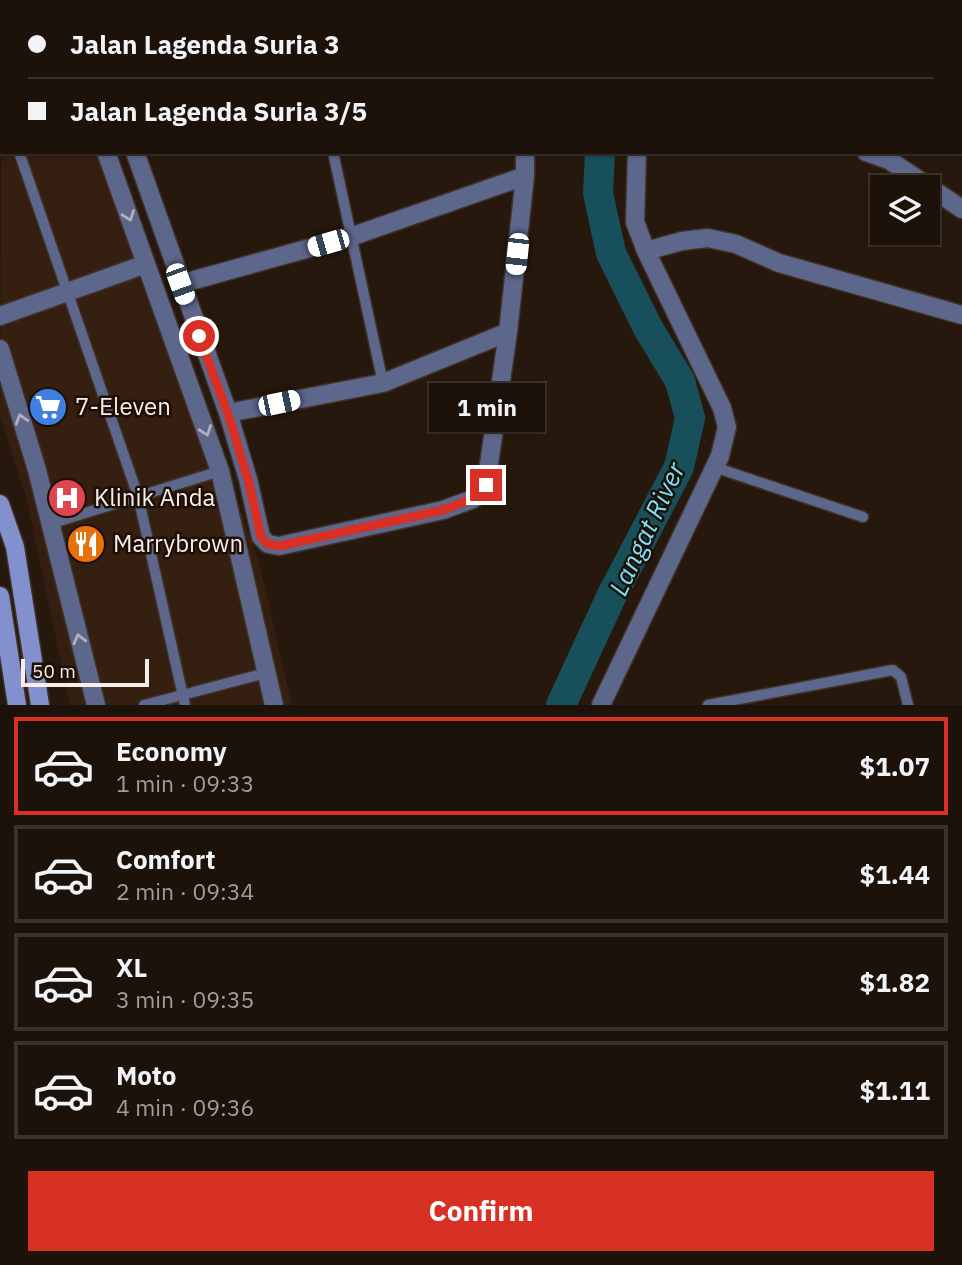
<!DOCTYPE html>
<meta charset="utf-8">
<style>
:root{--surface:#1d120a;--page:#2a2018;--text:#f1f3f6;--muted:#a09e9c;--line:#3b322b;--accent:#d93025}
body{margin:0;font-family:"IBM Plex Sans",sans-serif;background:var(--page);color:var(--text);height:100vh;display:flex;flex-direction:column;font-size:26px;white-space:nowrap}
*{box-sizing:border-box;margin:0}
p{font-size:23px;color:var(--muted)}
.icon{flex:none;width:38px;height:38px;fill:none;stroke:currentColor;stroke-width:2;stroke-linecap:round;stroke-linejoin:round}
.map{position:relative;height:705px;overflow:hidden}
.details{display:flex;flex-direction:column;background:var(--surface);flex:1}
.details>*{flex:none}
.top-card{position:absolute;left:0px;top:0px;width:962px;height:154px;box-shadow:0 2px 5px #0004,0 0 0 2px var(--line);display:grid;align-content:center;height:154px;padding:0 28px;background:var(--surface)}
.fabs{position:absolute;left:870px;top:175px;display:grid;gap:14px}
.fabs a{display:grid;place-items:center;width:70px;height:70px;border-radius:0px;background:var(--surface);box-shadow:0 2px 5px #0004,0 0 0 2px var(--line);font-size:35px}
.scale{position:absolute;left:21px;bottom:18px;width:128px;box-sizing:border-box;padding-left:7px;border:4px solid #f9eee7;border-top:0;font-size:19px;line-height:24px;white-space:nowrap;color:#f9eee7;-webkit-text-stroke:5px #1d0f05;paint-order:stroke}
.end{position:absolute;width:32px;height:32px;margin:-16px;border:9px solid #d93025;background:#fff;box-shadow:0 0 0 4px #fff}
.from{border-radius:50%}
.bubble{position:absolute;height:49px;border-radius:0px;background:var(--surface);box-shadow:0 2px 5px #0004,0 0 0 2px var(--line);font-size:23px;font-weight:700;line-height:49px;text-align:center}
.car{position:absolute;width:21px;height:42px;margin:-21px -10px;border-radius:9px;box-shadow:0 0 5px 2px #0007;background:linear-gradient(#fff 24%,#345 0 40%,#fff 0 76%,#345 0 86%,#fff 0)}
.top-card b{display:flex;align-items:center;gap:24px;height:66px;font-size:26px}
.top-card b+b{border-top:2px solid var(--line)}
.top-card i{width:18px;height:18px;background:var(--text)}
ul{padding:12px 0 0;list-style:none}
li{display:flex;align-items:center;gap:21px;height:98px;margin:0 14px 10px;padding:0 14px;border:4px solid var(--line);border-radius:0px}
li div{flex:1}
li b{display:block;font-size:26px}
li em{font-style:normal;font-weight:700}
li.selected{border-color:var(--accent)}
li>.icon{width:63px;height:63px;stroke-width:1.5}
.primary-button{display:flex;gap:14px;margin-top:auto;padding:14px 28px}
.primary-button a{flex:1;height:80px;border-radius:0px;background:var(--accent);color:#fff;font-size:28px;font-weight:700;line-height:80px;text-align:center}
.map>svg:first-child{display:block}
</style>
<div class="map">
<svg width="962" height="705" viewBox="0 0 962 705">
<rect width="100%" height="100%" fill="#27180d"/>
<path fill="#341f10" d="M2,2V152H115L259,562L292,705H70L27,501L0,416Z"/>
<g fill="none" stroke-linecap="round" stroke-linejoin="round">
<path stroke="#17505b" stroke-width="30" d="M606,2V0
M561,705L611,597L679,467L690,418L680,381L648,328L611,253L598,193L600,152"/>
<defs>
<path id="lane" d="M298,0L299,2
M0,97L2,102
M19,152L138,496L185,705
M333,152L383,383
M714,467L863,517
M50,524L220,471
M144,705L266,673
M708,705L893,670L901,677L908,705"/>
<path id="street" d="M51,0V2
M79,0L80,2
M17,2L21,0
M105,2L109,0
M476,2L481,0
M535,2L536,0
M648,2V0
M0,10L2,9
M106,152L220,471L274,705
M135,152L228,413L248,479L261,537L268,544L279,546L443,510L473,499L486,485L508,332L525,176V152
M866,152L889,160L962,209
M646,251L682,241L708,238L736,244L779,263L962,315
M180,284L353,236L525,176
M0,316L146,264
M0,349L37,470L96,705
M228,413L383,383L508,332
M601,705L720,456L727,427L722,408L646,251L635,222L637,152"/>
<path id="secondary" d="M0,504L15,547L40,705
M0,596L17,705"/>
</defs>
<use href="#lane" stroke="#403227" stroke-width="13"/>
<use href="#street" stroke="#403227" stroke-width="21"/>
<use href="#secondary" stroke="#403227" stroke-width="21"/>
<use href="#lane" stroke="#5d668b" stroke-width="10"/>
<use href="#street" stroke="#5d668b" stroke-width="18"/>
<use href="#secondary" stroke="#8290cd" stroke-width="18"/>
</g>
<defs><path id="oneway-chevron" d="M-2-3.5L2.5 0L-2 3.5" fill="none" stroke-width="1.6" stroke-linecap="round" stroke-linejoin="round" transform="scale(1.75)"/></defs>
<g stroke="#b3b1be">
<use href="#oneway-chevron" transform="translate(129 216) rotate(70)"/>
<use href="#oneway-chevron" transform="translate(21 419) rotate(-107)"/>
<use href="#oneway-chevron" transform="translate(206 431) rotate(70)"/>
<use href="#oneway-chevron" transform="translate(79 639) rotate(-104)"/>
</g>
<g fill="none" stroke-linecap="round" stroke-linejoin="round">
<path stroke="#d93025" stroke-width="9" d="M199,336L228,414L248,479L261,537L268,544L279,546L443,510L472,499L486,485"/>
</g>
<defs>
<symbol id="supermarket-disc" viewBox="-11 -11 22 22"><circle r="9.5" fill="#3f7fe0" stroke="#1d0f05"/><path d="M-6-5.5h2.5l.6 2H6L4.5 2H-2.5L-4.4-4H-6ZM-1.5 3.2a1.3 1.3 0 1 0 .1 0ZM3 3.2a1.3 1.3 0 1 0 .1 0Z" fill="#fff"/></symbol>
<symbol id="hospital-disc" viewBox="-11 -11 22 22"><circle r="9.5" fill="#e0444e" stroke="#1d0f05"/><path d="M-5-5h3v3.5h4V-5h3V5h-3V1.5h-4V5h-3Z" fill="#fff"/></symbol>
<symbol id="restaurant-disc" viewBox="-11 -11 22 22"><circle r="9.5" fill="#e8710a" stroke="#1d0f05"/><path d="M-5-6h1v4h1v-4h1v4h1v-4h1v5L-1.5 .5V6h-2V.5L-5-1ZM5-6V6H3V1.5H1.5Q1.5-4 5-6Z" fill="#fff"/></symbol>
</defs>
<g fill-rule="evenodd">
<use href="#supermarket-disc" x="26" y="385" width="44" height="44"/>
<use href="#hospital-disc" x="45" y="476" width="44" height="44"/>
<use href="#restaurant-disc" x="64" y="522" width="44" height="44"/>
</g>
<g text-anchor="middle" stroke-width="5" stroke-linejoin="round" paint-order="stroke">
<g font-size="24" fill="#f9eee7" stroke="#1d0f05" text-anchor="start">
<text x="75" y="415">7-Eleven</text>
<text x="94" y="506">Klinik Anda</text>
<text x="113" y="552">Marrybrown</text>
</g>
<g font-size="26" font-style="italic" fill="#76e3fb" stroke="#1d0f05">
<text transform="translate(647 529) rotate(-65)" y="9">Langat River</text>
</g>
</g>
</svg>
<div class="fabs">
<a><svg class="icon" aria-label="layers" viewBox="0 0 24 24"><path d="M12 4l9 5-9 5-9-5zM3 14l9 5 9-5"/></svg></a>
</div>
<div class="scale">50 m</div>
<i class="end from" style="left:199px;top:336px"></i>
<i class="end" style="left:486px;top:485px"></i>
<div class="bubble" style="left:429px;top:383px;width:116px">1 min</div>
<i class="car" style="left:328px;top:243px;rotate:254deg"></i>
<i class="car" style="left:517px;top:254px;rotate:186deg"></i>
<i class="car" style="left:180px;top:284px;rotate:160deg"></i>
<i class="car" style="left:279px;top:403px;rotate:78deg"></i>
<div class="top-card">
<b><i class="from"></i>Jalan Lagenda Suria 3</b>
<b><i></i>Jalan Lagenda Suria 3/5</b>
</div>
</div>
<section class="details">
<ul>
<li class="selected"><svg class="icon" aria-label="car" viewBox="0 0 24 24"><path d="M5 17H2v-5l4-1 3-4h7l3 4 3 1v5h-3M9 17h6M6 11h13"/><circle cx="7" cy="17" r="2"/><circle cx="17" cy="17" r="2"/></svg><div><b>Economy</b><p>1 min · 09:33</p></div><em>$1.07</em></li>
<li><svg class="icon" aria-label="car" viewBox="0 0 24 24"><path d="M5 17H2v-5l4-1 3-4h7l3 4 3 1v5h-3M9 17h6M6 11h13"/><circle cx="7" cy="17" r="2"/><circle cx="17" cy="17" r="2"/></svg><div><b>Comfort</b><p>2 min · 09:34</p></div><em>$1.44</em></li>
<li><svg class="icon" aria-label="car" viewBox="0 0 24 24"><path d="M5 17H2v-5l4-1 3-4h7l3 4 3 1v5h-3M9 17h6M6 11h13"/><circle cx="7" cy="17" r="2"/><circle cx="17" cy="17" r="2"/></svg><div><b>XL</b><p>3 min · 09:35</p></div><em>$1.82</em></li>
<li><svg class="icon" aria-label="car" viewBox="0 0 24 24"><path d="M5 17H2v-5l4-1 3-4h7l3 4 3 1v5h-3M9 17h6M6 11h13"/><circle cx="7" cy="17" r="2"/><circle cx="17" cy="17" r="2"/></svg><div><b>Moto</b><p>4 min · 09:36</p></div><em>$1.11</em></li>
</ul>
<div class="primary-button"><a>Confirm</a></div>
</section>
